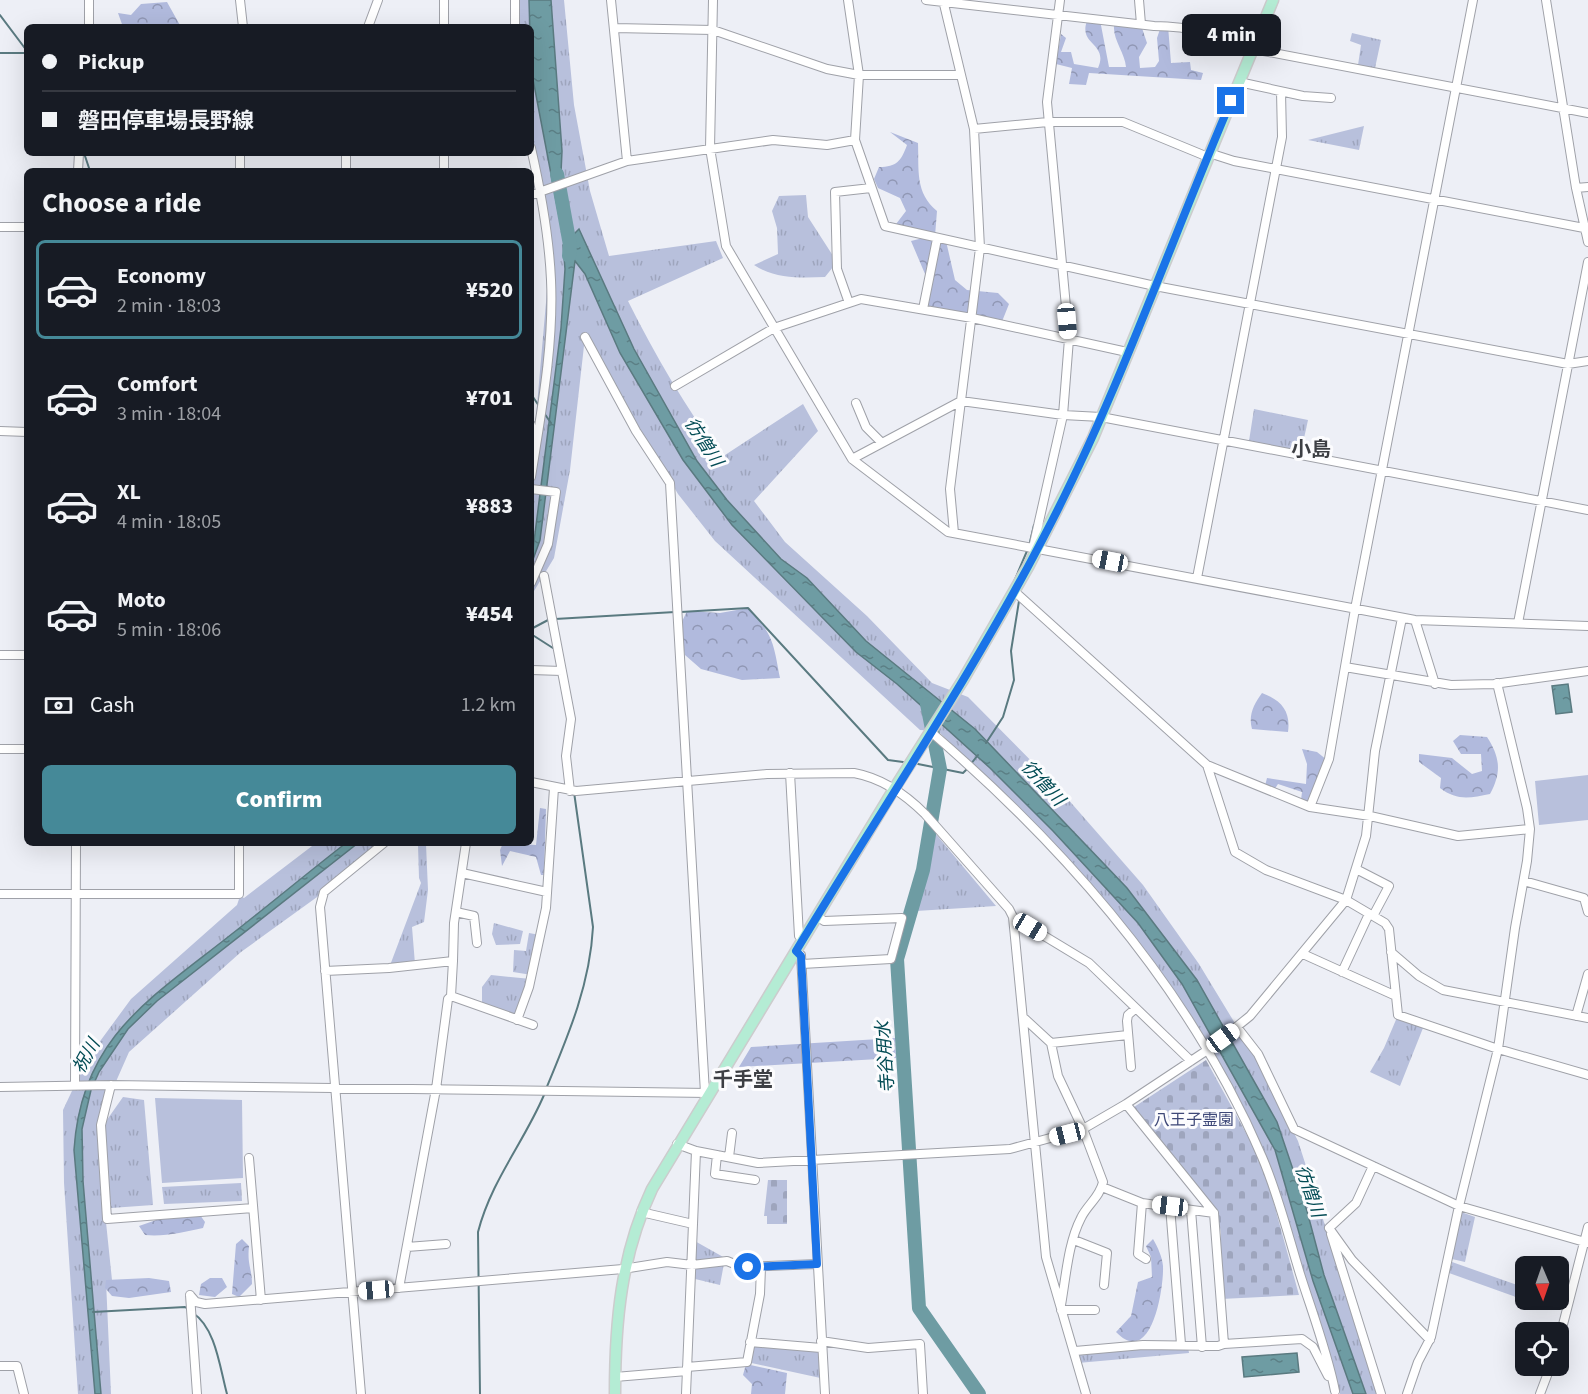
<!DOCTYPE html>
<meta charset="utf-8">
<style>
:root{--surface:#171b24;--page:#242831;--text:#f1f3f6;--muted:#9ea1a6;--line:#363941;--accent:#458998}
body{margin:0;font-family:"Source Sans 3","Noto Sans JP",sans-serif;background:var(--page);color:var(--text);height:100vh;display:flex;flex-direction:column;font-size:22px;white-space:nowrap}
*{box-sizing:border-box;margin:0}
p{font-size:20px;color:var(--muted)}
.icon{flex:none;width:33px;height:33px;fill:none;stroke:currentColor;stroke-width:2;stroke-linecap:round;stroke-linejoin:round}
.map{position:relative;flex:1;overflow:hidden}
.sheet{position:absolute;left:24px;top:168px;width:510px;height:678px;display:flex;flex-direction:column;background:var(--surface);border-radius:9px;box-shadow:0 6px 24px #0002}
.sheet>*{flex:none}
.top-card{position:absolute;left:24px;top:24px;width:510px;height:132px;border-radius:9px;box-shadow:0 6px 24px #0002;display:grid;align-content:center;height:132px;padding:0 18px;background:var(--surface)}
.needle{width:39px;rotate:178deg}
.controls{position:absolute;left:1515px;top:1256px;display:grid;gap:12px}
.controls a{display:grid;place-items:center;width:54px;height:54px;border-radius:9px;background:var(--surface);box-shadow:0 6px 24px #0002;font-size:30px}
.end{position:absolute;width:27px;height:27px;margin:-14px;border:8px solid #1a73e8;background:#fff;box-shadow:0 0 0 3px #fff}
.from{border-radius:50%}
.bubble{position:absolute;height:42px;border-radius:9px;background:var(--surface);box-shadow:0 6px 24px #0002;font-size:20px;font-weight:800;line-height:42px;text-align:center}
.car{position:absolute;width:18px;height:36px;margin:-18px -9px;border-radius:8px;box-shadow:0 0 4px 2px #0007;background:linear-gradient(#fff 24%,#345 0 40%,#fff 0 76%,#345 0 86%,#fff 0)}
.top-card b{display:flex;align-items:center;gap:21px;height:57px;font-size:22px}
.top-card b+b{border-top:2px solid var(--line)}
.top-card i{width:15px;height:15px;background:var(--text)}
ul{padding:0;list-style:none}
li{display:flex;align-items:center;gap:18px;height:99px;margin:0 12px 9px;padding:0 6px;border:3px solid transparent;border-radius:9px}
li div{flex:1}
li b{display:block;font-size:22px}
li em{font-style:normal;font-weight:800}
li.current{border-color:var(--accent)}
li>.icon{width:54px;height:54px;stroke-width:1.5}
h2{padding:0 18px;font-size:27px;line-height:72px}
.pay{display:flex;align-items:center;gap:15px;height:66px;padding:0 18px;font-size:22px}
.pay p{margin-inline-start:auto}
.action{display:flex;gap:12px;margin-top:auto;padding:12px 18px}
.action a{flex:1;height:69px;border-radius:9px;background:var(--accent);color:#fff;font-size:24px;font-weight:800;line-height:69px;text-align:center}
.map>svg:first-child{display:block}
</style>
<div class="map">
<svg width="1588" height="1394" viewBox="0 0 1588 1394">
<defs>
<pattern id="grass-tufts" width="24" height="20" patternUnits="userSpaceOnUse" patternTransform="scale(1.5)"><rect width="24" height="20" fill="#b8c0dc"/><path d="M3 7l-1-3M5 7V3M7 7l1-3M15 17l-1-3M17 17v-4M19 17l1-3" fill="none" stroke="#9ea5bd"/></pattern>
<pattern id="forest-crowns" width="20" height="18" patternUnits="userSpaceOnUse" patternTransform="scale(1.5)"><rect width="20" height="18" fill="#b1badd"/><path d="M2 6a3 3 0 1 1 6 0M12 15a3 3 0 1 1 6 0" fill="none" stroke="#9097b4"/></pattern>
<pattern id="cemetery-stones" width="16" height="16" patternUnits="userSpaceOnUse" patternTransform="scale(1.5)"><rect width="16" height="16" fill="#b8c0dc"/><path d="M2 7V4a2 2 0 0 1 4 0v3zM10 15v-3a2 2 0 0 1 4 0v3z" fill="#9ea5bd"/></pattern>
<pattern id="water-ripples" width="26" height="14" patternUnits="userSpaceOnUse" patternTransform="scale(1.5)"><rect width="26" height="14" fill="#6e9ca3"/><path d="M2 4q2-2 4 0t4 0M15 11q2-2 4 0t4 0" fill="none" stroke="#5b7f85"/></pattern>
</defs>
<rect width="100%" height="100%" fill="#edeff6"/>
<path fill="url(#grass-tufts)" d="M512,0H564L574,105L590,191L609,256L716,241L723,258L628,301C655,355 686,408 722,457L803,404L818,431L754,501L785,542L867,616L932,683L968,697L1059,789L1143,885L1199,964L1256,1058L1298,1141L1379,1394H1340L1272,1186L1221,1074L1170,992L1020,811L938,731L920,730L715,541L678,494L585,337L570,470L554,558L531,596V474L551,245L531,137V27H513Z
M1352,33L1381,40L1375,68L1358,65L1361,45L1350,41Z
M1364,126L1359,150L1308,140Z
M806,195L808,217L837,262L825,277C801,278 775,279 754,265L778,254L777,228L772,211L779,196Z
M1254,409L1308,420L1301,452L1249,441Z
M935,833L996,906L916,911Z
M316,843H379L324,892L241,952L129,1052L103,1111L104,1124L123,1097L144,1100L153,1205L111,1208L104,1131L101,1174L112,1280L106,1281L111,1394H78L64,1183L63,1110L87,1059L131,999L237,905L240,896L244,898Z
M426,844L428,890L424,922L412,927L415,964L389,968L421,883L419,878L418,845Z
M494,923L523,931L520,944L496,945L492,934Z
M529,933L540,935L532,975L513,972L514,950L526,951Z
M491,975L531,979L517,1020L482,1007V987Z
M1398,1015L1423,1028L1400,1086L1370,1072L1384,1048Z
M241,1183L242,1201L164,1204L162,1187Z
M1461,1212L1475,1217L1465,1262L1452,1259Z
M693,1240L725,1258L720,1285L691,1278Z
M1452,1262L1520,1286L1516,1297L1449,1273Z
M750,1342L821,1348L825,1379L747,1362Z
M1188,1347L1189,1353L1078,1363L1075,1351Z"/>
<path fill="url(#forest-crowns)" d="M167,2L181,27H123L118,13L131,15L141,4Z
M1100,20L1109,67H1126C1125,53 1113,40 1114,26L1121,24L1142,28L1147,43L1139,57L1140,68L1155,67L1159,61L1157,38L1160,29L1168,26L1171,63L1190,62L1191,70L1203,73L1201,80L1089,73L1086,85L1069,84L1072,68L1056,64L1061,34L1066,38L1061,52H1071L1074,64L1098,68C1109,43 1078,45 1087,21Z
M890,132L918,143C919,170 915,193 937,211L935,236L893,228L906,211L900,198L878,188L874,179L879,167C897,167 901,161 907,145Z
M927,237L946,241L955,280L967,290L998,293L1009,304L1001,324L939,312L929,306L928,281L911,241Z
M748,608C774,636 773,642 780,678L742,680L701,669L685,655L679,628L687,611L720,613Z
M1262,693C1281,700 1291,711 1288,732L1252,729C1248,715 1254,704 1262,693Z
M1460,735L1487,737C1500,757 1502,772 1490,794C1470,798 1457,801 1440,788L1441,778L1419,762V754L1452,758L1472,774L1482,771L1481,754H1461L1453,741Z
M1302,749L1317,752L1327,760L1310,803L1301,800L1302,792L1278,784L1274,790L1265,786L1267,778L1306,784L1307,764Z
M540,808L546,809L544,875H541L536,857L510,851L502,866L500,850L503,843L536,845Z
M895,1038L896,1058L739,1067L751,1047Z
M200,1215L205,1222L203,1228C185,1232 164,1237 145,1235L139,1226L162,1218Z
M242,1239L249,1246C247,1265 252,1268 252,1284L239,1297L232,1294L236,1244Z
M1153,1239C1158,1248 1162,1256 1163,1266C1164,1289 1151,1369 1116,1332L1131,1316L1138,1282L1152,1277L1151,1257L1146,1246Z
M149,1278L169,1281L171,1292L129,1298L112,1296L105,1288L106,1280Z
M210,1278H222L227,1287L215,1297L199,1295L201,1284Z
M746,1364L787,1373L785,1394H751L752,1384L743,1375Z"/>
<path fill="url(#cemetery-stones)" d="M1206,1060L1263,1164L1299,1295L1221,1299V1233L1217,1212L1134,1107Z
M768,1180H787V1224H767V1216H764Z"/>
<path fill="#b8c0dc" d="M1588,775V820L1539,825L1535,781Z
M155,1098L242,1100L243,1178L162,1183Z"/>
<path fill="url(#water-ripples)" stroke="#5a7a80" stroke-width="1.5" d="M529,0H551L562,151L559,216L531,69Z
M579,229L634,349L697,461L727,500L781,559L807,578L866,641L975,729L1127,888L1197,980L1277,1122L1307,1211L1324,1275L1366,1394H1353L1313,1281L1275,1150L1182,984L1138,923L1053,831L990,768L897,684L856,652L732,525L683,460L620,353L585,274L575,261L540,540L531,565L561,328L565,269L563,245Z
M1568,684L1572,712L1556,714L1552,686Z
M346,843H358L157,1001L128,1029L99,1072L91,1090L82,1129L83,1181L101,1394H95L74,1150C81,1039 148,1000 228,937C268,906 306,874 346,843Z
M1297,1353L1299,1372L1244,1377L1242,1357Z"/>
<g fill="none" stroke-linecap="round" stroke-linejoin="round">
<path stroke="#5a7a80" stroke-width="2" d="M0,15L27,51
M0,53H27
M84,153L90,171
M531,394L539,406
M544,413L551,423
M1029,546L1034,525
M1013,584L1027,551
M681,612L748,608L888,760L903,762
M555,619L675,612
M531,629L550,619
M531,634L556,650
M986,743L1003,717L1014,680L1011,651L1019,601
M918,764L963,773L967,769
M970,765L978,755
M546,1089C568,1036 590,985 593,927L574,792
M93,1312L185,1307L188,1309
M193,1313C216,1328 220,1369 227,1394
M480,1394L478,1232C491,1181 524,1142 544,1095"/>
<path stroke="#6e9ca3" stroke-width="14" d="M557,174L570,245L569,256
M927,704L940,769L923,870L897,959L919,1308L979,1394"/>
<defs>
<path id="minor" d="M89,0V27
M240,0L243,27
M611,0L627,161
M713,0L710,148L726,246L852,459L948,532L1415,620L1588,626
M848,0L859,75L855,140L885,226L1155,286L1568,364L1588,361
M926,0L1154,26C1193,26 1217,35 1252,50
M943,0L974,129L980,248L950,489L954,533
M1139,0L1141,24
M1546,0L1576,188L1588,242
M368,27L378,0
M444,27V0
M515,27V0
M614,28L713,30L827,69L859,75H961
M1253,49L1588,113
M1239,82L1303,96L1331,98
M974,129L1048,122H1123L1208,157
M531,148C541,192 549,236 551,280C554,345 541,413 531,477
M1209,153L1234,161L1584,228
M78,171L79,153
M240,171V153
M346,171V153
M444,171V153
M1576,188L1588,187
M531,195L627,161L773,140L827,145L855,140
M0,227H27
M849,303L837,269L835,192L871,188
M923,309L937,239
M585,337L636,431L670,483L705,1093
M675,386L774,328L861,299L972,318L1127,352
M856,403L866,427L881,442
M531,425L533,442
M0,431L27,432
M852,459L961,401L1063,415L1101,417L1588,510
M531,489L556,492L548,544L531,583
M1033,548L1063,415L1069,339L1047,102L1060,0
M544,576L571,719L566,756L570,791
M1197,578L1282,137L1281,92
M1014,591L1207,765L1235,852L1266,870L1346,900L1385,923L1389,929L1398,1015L1498,1049L1588,1075
M1415,620L1435,684
M1518,623L1588,262
M0,655H27
M1345,667L1451,685L1494,684L1588,671
M531,670L562,671
M931,732C1067,849 1191,991 1262,1157C1278,1194 1288,1235 1300,1274C1312,1312 1327,1351 1335,1391
M0,749H27
M1207,765L1310,807L1370,816L1458,836L1530,829
M790,773L799,936L803,939
M531,782L576,791L767,774L854,773C881,778 906,795 925,814L1009,909L1013,917L1046,1257L1086,1394
M1310,807L1329,759L1355,609L1473,0
M1356,869L1389,886L1373,916
M462,873L547,892
M1524,881L1584,898L1588,912
M0,894H239V843
M456,912L474,916L477,943
M1013,917L1089,963L1191,1061
M796,951L801,955L825,1394
M1391,952L1419,976L1443,990L1588,1018
M1303,954L1396,996
M802,964L891,959L902,918L824,921L817,916
M325,971L389,968L453,961L454,923L466,843
M1342,972L1369,914
M451,996L533,1025
M1576,1016L1588,974
M1025,1019L1051,1043L1058,1076L1083,1129L1103,1182C1100,1197 1087,1205 1081,1218C1068,1243 1066,1277 1061,1305
M517,1020L529,987L546,908L554,788
M1237,1027L1258,1054L1294,1129L1459,1206L1588,1243
M1051,1043L1128,1035
M1131,1067L1127,1021L1128,1015L1135,1009
M75,1085L76,843
M111,1085L101,1125L107,1219L253,1208
M0,1087L111,1085L709,1093
M1126,1104L1214,1213L1224,1344
M677,1144L696,1151L758,1163L1010,1149L1083,1129L1126,1104L1209,1049L1250,1016L1346,900L1366,836L1375,751L1402,618
M717,1155L715,1174L755,1180
M729,1157L732,1133
M249,1158L261,1300
M1373,1166L1356,1203L1329,1228L1352,1260L1430,1340
M1102,1187L1142,1203L1214,1213
M1142,1203L1138,1254L1146,1259
M1170,1206L1181,1344
M1191,1210L1202,1347
M641,1212L693,1224
M1331,1234L1381,1394
M1074,1240L1107,1253L1104,1285
M407,1247L446,1244
M399,1288L436,1089L448,999L451,996L453,961
M190,1295L196,1302L205,1304L623,1269L667,1262L692,1265L727,1261L742,1267L817,1264
M190,1295L197,1394
M1061,1310H1095
M821,1341L868,1348L920,1344L923,1394
M750,1342L821,1348
M1558,1344L1588,1227
M1075,1351L1143,1345L1218,1346L1224,1344L1302,1339L1313,1347L1328,1376
M0,1366H17L24,1394
M687,1367L747,1362L760,1294L761,1267
M615,1377L687,1371
M361,1394L320,907L324,892L384,843
M686,1394L696,1151
M1407,1394L1418,1362L1431,1337L1459,1206L1498,1049L1515,928L1527,861L1530,829L1527,808L1497,683
M1540,1394L1551,1365"/>
<path id="major" d="M615,1394C615,1321 621,1255 652,1189L894,789L963,680L1028,567L1093,438L1273,0"/>
</defs>
<use href="#minor" stroke="#9fa1a8" stroke-width="10"/>
<use href="#major" stroke="#cccccd" stroke-width="13"/>
<use href="#minor" stroke="#fff" stroke-width="8"/>
<use href="#major" stroke="#b4ecd4" stroke-width="10"/>
</g>
<g fill="none" stroke-linecap="round" stroke-linejoin="round">
<path stroke="#1a73e8" stroke-width="8" d="M748,1267L817,1264L801,956L796,951C882,808 976,670 1052,521C1121,386 1171,241 1231,101"/>
</g>
<g text-anchor="middle" stroke-width="6" stroke-linejoin="round" paint-order="stroke">
<g font-size="16" fill="#3e4878" stroke="#fcfcfe">
<text x="1194" y="1125">八王子霊園</text>
</g>
<g font-size="18" font-style="italic" fill="#024b54" stroke="#fcfcfe">
<text transform="translate(704 442) rotate(57)" y="6">彷僧川</text>
<text transform="translate(1043 783) rotate(47)" y="6">彷僧川</text>
<text transform="translate(86 1056) rotate(-61)" y="6">祝川</text>
<text transform="translate(885 1057) rotate(-94)" y="6">寺谷用水</text>
<text transform="translate(1310 1191) rotate(71)" y="6">彷僧川</text>
</g>
<g font-size="20" font-weight="bold" fill="#3d3f44" stroke="#fcfcfe">
<text x="1311" y="456">小島</text>
<text x="743" y="1086">千手堂</text>
</g>
</g>
</svg>
<div class="controls">
<a><svg class="needle" viewBox="-14 -14 28 28"><path d="M0-13l5 13h-10z" fill="#e53935"/><path d="M0 13l5-13h-10z" fill="#9ea1a6"/></svg></a>
<a><svg class="icon" aria-label="locate" viewBox="0 0 24 24"><circle cx="12" cy="12" r="6"/><path d="M12 2v4M12 18v4M2 12h4M18 12h4"/></svg></a>
</div>
<i class="end from" style="left:748px;top:1267px"></i>
<i class="end" style="left:1231px;top:101px"></i>
<div class="bubble" style="left:1182px;top:14px;width:99px">4 min</div>
<i class="car" style="left:1067px;top:321px;rotate:175deg"></i>
<i class="car" style="left:1110px;top:561px;rotate:281deg"></i>
<i class="car" style="left:1030px;top:927px;rotate:121deg"></i>
<i class="car" style="left:1223px;top:1038px;rotate:54deg"></i>
<i class="car" style="left:1067px;top:1134px;rotate:256deg"></i>
<i class="car" style="left:1170px;top:1206px;rotate:277deg"></i>
<i class="car" style="left:376px;top:1290px;rotate:265deg"></i>
<div class="top-card">
<b><i class="from"></i>Pickup</b>
<b><i></i>磐田停車場長野線</b>
</div>
<section class="sheet">
<h2>Choose a ride</h2>
<ul>
<li class="current"><svg class="icon" aria-label="car" viewBox="0 0 24 24"><path d="M5 17H2v-5l4-1 3-4h7l3 4 3 1v5h-3M9 17h6M6 11h13"/><circle cx="7" cy="17" r="2"/><circle cx="17" cy="17" r="2"/></svg><div><b>Economy</b><p>2 min · 18:03</p></div><em>¥520</em></li>
<li><svg class="icon" aria-label="car" viewBox="0 0 24 24"><path d="M5 17H2v-5l4-1 3-4h7l3 4 3 1v5h-3M9 17h6M6 11h13"/><circle cx="7" cy="17" r="2"/><circle cx="17" cy="17" r="2"/></svg><div><b>Comfort</b><p>3 min · 18:04</p></div><em>¥701</em></li>
<li><svg class="icon" aria-label="car" viewBox="0 0 24 24"><path d="M5 17H2v-5l4-1 3-4h7l3 4 3 1v5h-3M9 17h6M6 11h13"/><circle cx="7" cy="17" r="2"/><circle cx="17" cy="17" r="2"/></svg><div><b>XL</b><p>4 min · 18:05</p></div><em>¥883</em></li>
<li><svg class="icon" aria-label="car" viewBox="0 0 24 24"><path d="M5 17H2v-5l4-1 3-4h7l3 4 3 1v5h-3M9 17h6M6 11h13"/><circle cx="7" cy="17" r="2"/><circle cx="17" cy="17" r="2"/></svg><div><b>Moto</b><p>5 min · 18:06</p></div><em>¥454</em></li>
</ul>
<div class="pay"><svg class="icon" aria-label="cash" viewBox="0 0 24 24"><path d="M3 7h18v10H3z"/><circle cx="12" cy="12" r="2"/></svg>Cash<p>1.2 km</p></div>
<div class="action"><a>Confirm</a></div>
</section>
</div>
